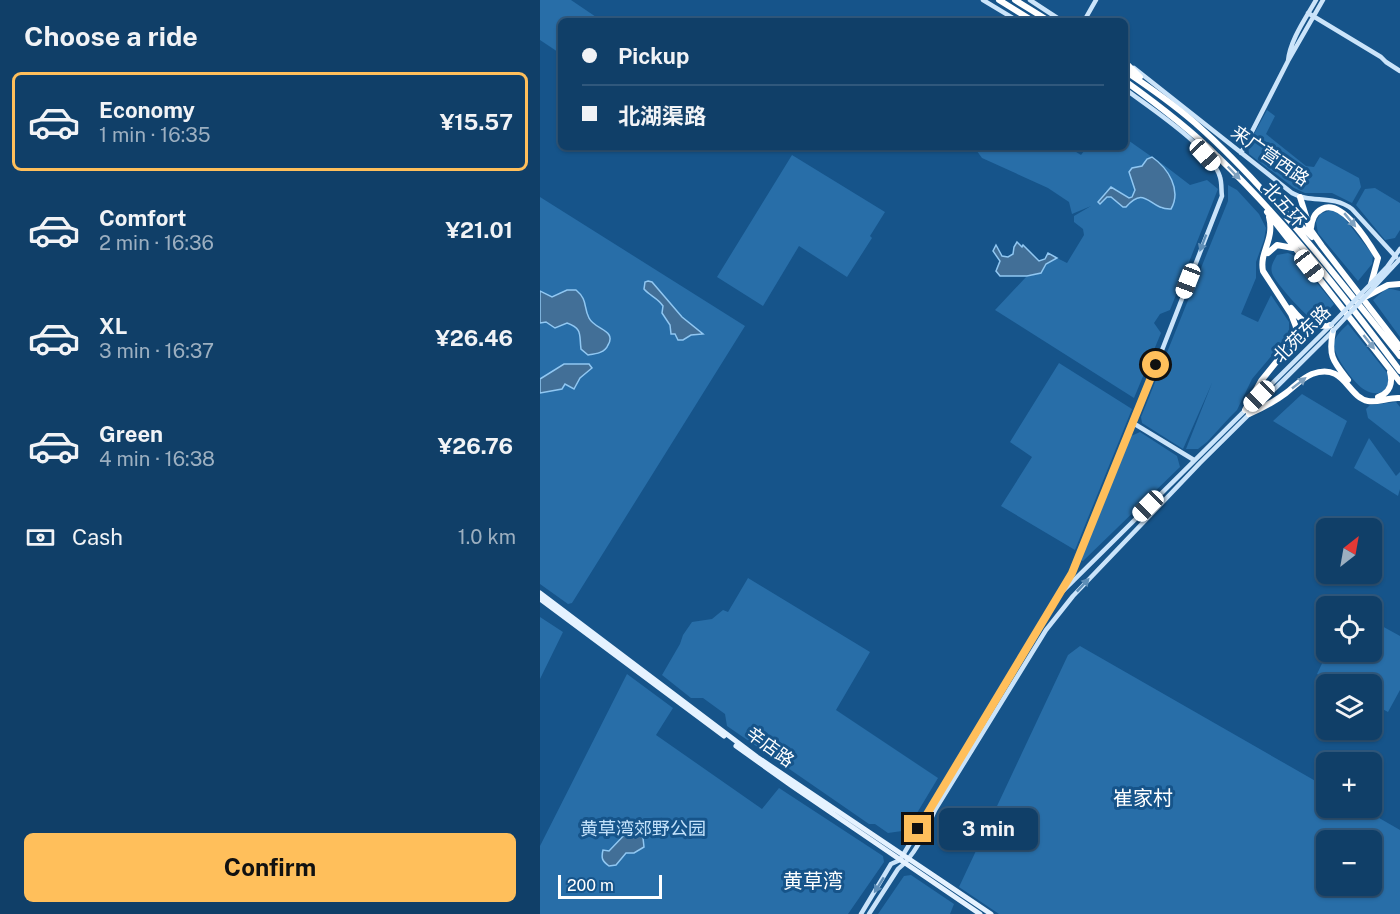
<!DOCTYPE html>
<meta charset="utf-8">
<style>
:root{--surface:#103f68;--page:#19466e;--text:#f1f3f6;--muted:#9cafc0;--line:#30587c;--accent:#ffbf5b}
body{margin:0;font-family:"Public Sans","Noto Sans SC",sans-serif;background:var(--page);color:var(--text);height:100vh;display:flex;flex-direction:column;font-size:22px;white-space:nowrap}
*{box-sizing:border-box;margin:0}
p{font-size:20px;color:var(--muted)}
.icon{flex:none;width:33px;height:33px;fill:none;stroke:currentColor;stroke-width:2;stroke-linecap:round;stroke-linejoin:round}
.map{position:relative;flex:1;overflow:hidden}
.sheet{display:flex;flex-direction:column;background:var(--surface);width:540px}
.sheet>*{flex:none}
.hud{position:absolute;left:18px;top:18px;width:570px;height:132px;border-radius:9px;box-shadow:0 2px 4px #0004,0 0 0 2px var(--line);display:grid;align-content:center;height:132px;padding:0 24px;background:var(--surface)}
.needle{width:39px;rotate:31deg}
.fabs{position:absolute;left:776px;top:518px;display:grid;gap:12px}
.fabs a{display:grid;place-items:center;width:66px;height:66px;border-radius:9px;background:var(--surface);box-shadow:0 2px 4px #0004,0 0 0 2px var(--line);font-size:30px}
.scale{position:absolute;left:18px;bottom:15px;width:104px;box-sizing:border-box;padding-left:6px;border:3px solid #fff;border-top:0;font-size:16px;line-height:21px;white-space:nowrap;color:#fff;-webkit-text-stroke:4px #16548a;paint-order:stroke}
.end{position:absolute;width:27px;height:27px;margin:-14px;border:8px solid #ffbf5b;background:#111;box-shadow:0 0 0 3px #111}
.from{border-radius:50%}
.bubble{position:absolute;height:42px;border-radius:9px;background:var(--surface);box-shadow:0 2px 4px #0004,0 0 0 2px var(--line);font-size:20px;font-weight:700;line-height:42px;text-align:center}
.car{position:absolute;width:18px;height:36px;margin:-18px -9px;border-radius:8px;box-shadow:0 0 4px 2px #0007;background:linear-gradient(#fff 24%,#345 0 40%,#fff 0 76%,#345 0 86%,#fff 0)}
.hud b{display:flex;align-items:center;gap:21px;height:57px;font-size:22px}
.hud b+b{border-top:2px solid var(--line)}
.hud i{width:15px;height:15px;background:var(--text)}
ul{padding:0;list-style:none}
li{display:flex;align-items:center;gap:18px;height:99px;margin:0 12px 9px;padding:0 12px;border:3px solid transparent;border-radius:9px}
li div{flex:1}
li b{display:block;font-size:22px}
li em{font-style:normal;font-weight:700}
li.on{border-color:var(--accent)}
li>.icon{width:54px;height:54px;stroke-width:1.5}
h2{padding:0 24px;font-size:27px;line-height:72px}
.pay{display:flex;align-items:center;gap:15px;height:66px;padding:0 24px;font-size:22px}
.pay p{margin-inline-start:auto}
.cta{display:flex;gap:12px;margin-top:auto;padding:12px 24px}
.cta a{flex:1;height:69px;border-radius:9px;background:var(--accent);color:#111;font-size:24px;font-weight:700;line-height:69px;text-align:center}
main{display:flex;flex:1;min-height:0}
.map>svg:first-child{display:block}
</style>
<main>
<section class="sheet">
<h2>Choose a ride</h2>
<ul>
<li class="on"><svg class="icon" aria-label="car" viewBox="0 0 24 24"><path d="M5 17H2v-5l4-1 3-4h7l3 4 3 1v5h-3M9 17h6M6 11h13"/><circle cx="7" cy="17" r="2"/><circle cx="17" cy="17" r="2"/></svg><div><b>Economy</b><p>1 min · 16:35</p></div><em>¥15.57</em></li>
<li><svg class="icon" aria-label="car" viewBox="0 0 24 24"><path d="M5 17H2v-5l4-1 3-4h7l3 4 3 1v5h-3M9 17h6M6 11h13"/><circle cx="7" cy="17" r="2"/><circle cx="17" cy="17" r="2"/></svg><div><b>Comfort</b><p>2 min · 16:36</p></div><em>¥21.01</em></li>
<li><svg class="icon" aria-label="car" viewBox="0 0 24 24"><path d="M5 17H2v-5l4-1 3-4h7l3 4 3 1v5h-3M9 17h6M6 11h13"/><circle cx="7" cy="17" r="2"/><circle cx="17" cy="17" r="2"/></svg><div><b>XL</b><p>3 min · 16:37</p></div><em>¥26.46</em></li>
<li><svg class="icon" aria-label="car" viewBox="0 0 24 24"><path d="M5 17H2v-5l4-1 3-4h7l3 4 3 1v5h-3M9 17h6M6 11h13"/><circle cx="7" cy="17" r="2"/><circle cx="17" cy="17" r="2"/></svg><div><b>Green</b><p>4 min · 16:38</p></div><em>¥26.76</em></li>
</ul>
<div class="pay"><svg class="icon" aria-label="cash" viewBox="0 0 24 24"><path d="M3 7h18v10H3z"/><circle cx="12" cy="12" r="2"/></svg>Cash<p>1.0 km</p></div>
<div class="cta"><a>Confirm</a></div>
</section>
<div class="map">
<svg width="860" height="914" viewBox="0 0 860 914">
<rect width="100%" height="100%" fill="#16548a"/>
<path fill="#286ea8" fill-rule="evenodd" d="M0,0H31L62,21H21V54L0,40Z
M727,110L735,116L726,134L766,166L774,167L780,157L819,178L821,187L812,203L792,193H765L754,188L709,154L708,145Z
M585,138L612,157L607,159L602,166H597L593,178L595,193L589,198L576,189L566,191L558,202L560,204L567,197H571L586,207C601,191 606,198 622,209L629,174L620,162L650,185L667,180L678,189L630,310L620,314L614,323L621,333L594,398L455,310L486,277L501,273L506,264L517,258L527,263L544,235L543,229L534,222V216L551,206L532,214L529,202L508,188L442,158L434,147H479L486,152L490,147H528L541,155L547,147H585Z
M252,155L345,212L330,236L332,238L307,277L259,246L223,306L177,277Z
M688,185L697,190L719,214L726,228L724,240L716,262V278L701,314L718,322L731,295L749,322V335L712,379L697,410L690,417L667,442L658,449H646L672,383L643,449L602,423L601,417L688,201Z
M835,188L860,203V230L855,238L845,240L816,205L825,189Z
M0,197L205,326L32,603L28,604L0,584Z
M791,210L801,214L833,255L832,264L818,281L778,233L776,222L780,214Z
M748,253L755,256L794,304L783,316L774,321C766,316 735,283 732,273C730,266 734,261 737,255Z
M847,288L860,291V337L833,300Z
M808,324L848,374V385L843,392C836,394 832,394 825,390C815,385 792,354 794,343C795,336 803,329 808,324Z
M519,363L592,409L535,550L461,506L492,457L470,442Z
M762,394L807,421L792,457L733,421Z
M856,402L860,407V443L828,418L826,409L830,405Z
M600,432L637,456L640,467L543,561L541,560L591,436Z
M829,438L856,476L860,472V489L858,496L814,468Z
M208,578L330,652L296,710L398,778L377,813L362,831L348,833L335,824H329L187,726L185,714L163,698H151L122,675L140,644L143,635L152,622L172,619L183,610L188,612Z
M0,617L23,632L0,679Z
M831,620L860,636V690L848,712L831,703V684H796L777,674L788,651H831Z
M540,646L786,787V807H820L860,830V914H459L419,887L528,655ZM786,840H831V885H786Z
M87,674L133,708L116,735L222,809L239,788L343,856L344,862L308,914H0V846Z
M371,875L414,904L410,914H338L364,876Z"/>
<path fill="#426f97" stroke="#90c7f2" stroke-width="1.5" d="M612,157C628,168 642,190 631,209C609,210 606,184 586,207H583L571,197H567L560,204L558,202L571,187L589,198L592,197L595,190L589,172L592,168L602,166L607,159Z
M477,242L482,247L483,245L499,261L505,259L508,253L517,258L506,264L501,273L487,276H460L456,271L460,261L453,251L456,245L462,256L468,257L473,254L474,247Z
M108,281L112,282L142,317L163,334L151,335L143,340H138L135,334H131L130,325L122,313L123,306C118,298 110,296 104,289L105,282Z
M27,290H36C48,300 43,306 49,318C55,330 77,330 68,345C65,353 55,354 48,355L41,349C39,334 43,329 27,323L15,328L6,322L0,323V291L12,297Z
M24,364H49L52,368L40,378L34,389L25,384L22,389L0,393V379Z
M89,830H94L103,838L104,847L94,853H86L76,865L69,866C62,861 61,858 63,850L69,851Z"/>
<g fill="none" stroke-linecap="round" stroke-linejoin="round">
<path stroke="#cbe4fa" stroke-width="4.5" d="M443,0L478,21
M490,0L522,21
M768,13L841,57L846,62L860,71
M544,21L556,0
M748,61C750,40 766,18 776,0
M594,68L752,193C771,204 792,194 812,209L856,257
M701,153L748,61L783,0
M593,423L654,460
M523,588L532,573L610,381L682,196C681,190 682,183 680,177C671,147 610,108 585,89
M321,914L351,864L360,860L519,595L791,325
M329,914L358,869C376,855 386,830 395,810L506,630L533,596L660,463L793,331"/>
<path stroke="#e5f2ff" stroke-width="5" d="M0,593L217,757L451,914
M0,599L184,736
M196,746L252,786L440,914"/>
<path stroke="#fff" stroke-width="6" d="M459,0L493,21
M475,0L509,21
M585,62L600,77
M585,71C609,87 633,104 655,123C731,190 796,277 860,356
M585,81C617,104 649,128 677,156C745,221 804,296 860,371
M760,197L770,229L782,246L860,347
M741,206L772,237
M727,212L860,382
M771,228C772,220 774,213 782,209C802,198 829,243 838,258L831,284
M728,253L737,245L753,248
M825,297L848,285L860,284
M751,308C765,325 768,328 791,325
M793,331C788,356 793,361 808,380
M838,397C850,393 853,383 850,372
M705,410L721,381L754,340L756,327L751,314L723,271C719,252 735,240 729,217
M709,414C723,408 734,402 746,393C754,387 762,378 772,374C805,362 807,397 828,401C838,403 849,397 860,398"/>
<path stroke="#cbe4fa" stroke-width="4.5" d="M791,325L847,267L860,249
M793,331L860,259"/>
</g>
<defs><path id="oneway-solid" d="M-6-.8H1V-3.2L6.5 0L1 3.2V.8H-6Z" transform="scale(1.5)"/></defs>
<g fill="#7fa1bf">
<use href="#oneway-solid" transform="translate(694 173) rotate(46)"/>
<use href="#oneway-solid" transform="translate(810 220) rotate(50)"/>
<use href="#oneway-solid" transform="translate(829 342) rotate(52)"/>
<use href="#oneway-solid" transform="translate(759 383) rotate(-38)"/>
</g>
<g fill="#5e8eb7">
<use href="#oneway-solid" transform="translate(663 243) rotate(111)"/>
<use href="#oneway-solid" transform="translate(543 585) rotate(-47)"/>
<use href="#oneway-solid" transform="translate(339 885) rotate(122)"/>
</g>
<g fill="none" stroke-linecap="round" stroke-linejoin="round">
<path stroke="#ffbf5b" stroke-width="8" d="M378,829L532,573L616,365"/>
</g>
<g text-anchor="middle" stroke-width="6" stroke-linejoin="round" paint-order="stroke">
<g font-size="18" fill="#fff" stroke="#16548a">
<text transform="translate(730 156) rotate(35)" y="6">来广营西路</text>
<text transform="translate(744 205) rotate(48)" y="6">北五环</text>
<text transform="translate(762 334) rotate(-45)" y="6">北苑东路</text>
<text transform="translate(230 747) rotate(36)" y="6">辛店路</text>
</g>
<g font-size="18" fill="#c4e2fb" stroke="#16548a">
<text x="103" y="835">黄草湾郊野公园</text>
</g>
<g font-size="20" fill="#fff" stroke="#16548a">
<text x="603" y="805">崔家村</text>
<text x="273" y="888">黄草湾</text>
</g>
</g>
</svg>
<div class="fabs">
<a><svg class="needle" viewBox="-14 -14 28 28"><path d="M0-13l5 13h-10z" fill="#e53935"/><path d="M0 13l5-13h-10z" fill="#9cafc0"/></svg></a>
<a><svg class="icon" aria-label="locate" viewBox="0 0 24 24"><circle cx="12" cy="12" r="6"/><path d="M12 2v4M12 18v4M2 12h4M18 12h4"/></svg></a>
<a><svg class="icon" aria-label="layers" viewBox="0 0 24 24"><path d="M12 4l9 5-9 5-9-5zM3 14l9 5 9-5"/></svg></a>
<a>+</a>
<a>−</a>
</div>
<div class="scale">200 m</div>
<i class="end from" style="left:616px;top:365px"></i>
<i class="end" style="left:378px;top:829px"></i>
<div class="bubble" style="left:399px;top:808px;width:99px">3 min</div>
<i class="car" style="left:665px;top:155px;rotate:137deg"></i>
<i class="car" style="left:769px;top:266px;rotate:142deg"></i>
<i class="car" style="left:648px;top:281px;rotate:201deg"></i>
<i class="car" style="left:719px;top:396px;rotate:225deg"></i>
<i class="car" style="left:608px;top:506px;rotate:225deg"></i>
<div class="hud">
<b><i class="from"></i>Pickup</b>
<b><i></i>北湖渠路</b>
</div>
</div>
</main>
